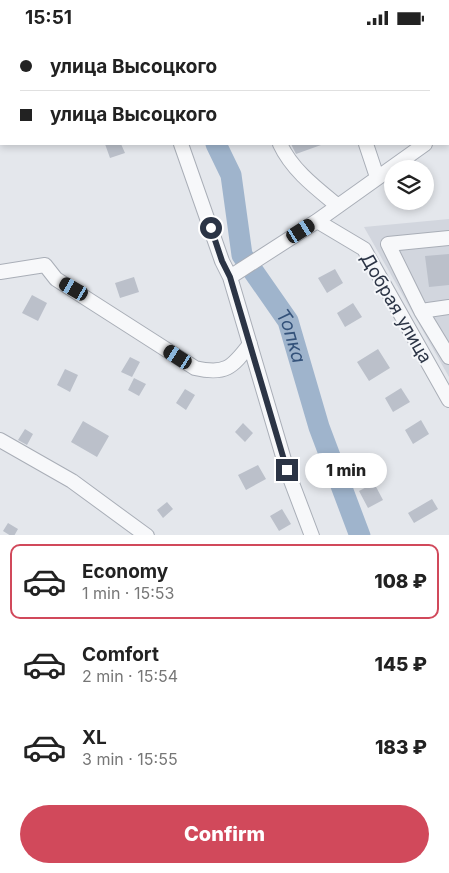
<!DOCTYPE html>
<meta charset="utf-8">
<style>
:root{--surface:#fff;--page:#f2f2f2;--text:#222;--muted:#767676;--line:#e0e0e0;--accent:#d1495b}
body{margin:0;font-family:Inter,sans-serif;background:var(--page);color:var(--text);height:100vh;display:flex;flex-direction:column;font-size:19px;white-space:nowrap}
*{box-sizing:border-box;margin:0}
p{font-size:16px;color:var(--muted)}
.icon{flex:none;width:28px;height:28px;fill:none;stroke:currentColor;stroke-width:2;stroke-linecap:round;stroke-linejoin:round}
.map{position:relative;height:500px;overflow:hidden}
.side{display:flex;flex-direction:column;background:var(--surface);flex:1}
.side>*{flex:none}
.hud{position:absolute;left:0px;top:0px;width:450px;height:110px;box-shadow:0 2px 8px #0003;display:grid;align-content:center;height:110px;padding:0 20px;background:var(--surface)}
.controls{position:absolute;left:384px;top:125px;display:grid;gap:10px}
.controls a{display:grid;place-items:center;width:50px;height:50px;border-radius:50%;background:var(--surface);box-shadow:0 2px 8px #0003;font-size:25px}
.end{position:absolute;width:22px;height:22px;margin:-11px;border:6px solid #2b3445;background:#fff;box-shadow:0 0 0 2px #fff}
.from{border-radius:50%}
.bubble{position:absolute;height:35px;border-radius:18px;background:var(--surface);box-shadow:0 2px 8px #0003;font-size:16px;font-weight:800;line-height:35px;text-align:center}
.car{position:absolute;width:15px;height:30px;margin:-15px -8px;border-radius:6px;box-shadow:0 0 4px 1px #0007;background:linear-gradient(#222 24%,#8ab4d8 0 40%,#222 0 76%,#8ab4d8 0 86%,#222 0)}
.hud b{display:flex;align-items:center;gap:18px;height:48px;font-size:19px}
.hud b+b{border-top:1px solid var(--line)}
.hud i{width:12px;height:12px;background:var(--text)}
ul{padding:9px 0 0;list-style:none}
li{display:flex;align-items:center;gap:15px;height:75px;margin:0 10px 8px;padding:0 10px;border:2px solid transparent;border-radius:10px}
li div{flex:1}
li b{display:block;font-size:19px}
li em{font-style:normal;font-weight:800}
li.current{border-color:var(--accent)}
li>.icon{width:45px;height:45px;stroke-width:1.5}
.action{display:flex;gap:10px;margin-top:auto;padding:10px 20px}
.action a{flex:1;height:58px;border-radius:30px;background:var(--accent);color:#fff;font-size:20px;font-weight:800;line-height:58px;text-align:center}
.status{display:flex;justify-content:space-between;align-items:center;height:35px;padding:0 25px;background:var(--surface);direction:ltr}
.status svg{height:14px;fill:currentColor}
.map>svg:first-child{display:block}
</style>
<div class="status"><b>15:51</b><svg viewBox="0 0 49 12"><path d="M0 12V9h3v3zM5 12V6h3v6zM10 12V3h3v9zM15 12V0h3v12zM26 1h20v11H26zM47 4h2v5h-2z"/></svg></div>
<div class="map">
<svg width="449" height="501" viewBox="0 0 449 501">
<rect width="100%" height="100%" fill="#e4e7ec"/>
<path fill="#d2d6de" d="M449,184V342L364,192Z"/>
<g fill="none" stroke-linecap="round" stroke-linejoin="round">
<g stroke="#9fb4cc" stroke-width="21">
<path d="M163,0L164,1"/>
<path id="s1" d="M216,109L231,140L242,220L288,286L319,392L360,501"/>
</g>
</g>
<path fill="#bbc0ca" d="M105,109H121L125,118L110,123Z
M291,109H321V110L296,119Z
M449,219V250L429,252L425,221Z
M335,234L343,248L327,258L318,243Z
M134,242L139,257L120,263L115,248Z
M32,260L47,268L38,286L22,278Z
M353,268L362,282L345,292L337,278Z
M378,314L390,333L369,346L357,327Z
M130,322L140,327L132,342L121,337Z
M65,334L78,340L70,357L57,350Z
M134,343L146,349L139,361L128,355Z
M401,353L410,367L393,377L385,363Z
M185,354L195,360L186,375L176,368Z
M421,385L429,399L413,409L405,395Z
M83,386L109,401L97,422L71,407Z
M243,388L253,398L245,407L235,397Z
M25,394L33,399L27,410L18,405Z
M258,430L266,444L246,455L238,440Z
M374,448L383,465L368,473L359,456Z
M432,464L438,474L414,488L408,478Z
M167,467L173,474L163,483L157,475Z
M282,474L291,489L279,496L270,481Z
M8,488L18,494L14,501H11L3,496Z"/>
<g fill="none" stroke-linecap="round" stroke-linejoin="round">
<defs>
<path id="minor" d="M125,0V1
M250,0V1
M337,0V1
M445,0V1
M0,45H1
M181,109L222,226L230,242L287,435L312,501
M280,109C292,135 316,153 338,171
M366,109L377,142
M317,186L364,214L449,365
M449,203L388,209L421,276L449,272
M0,237L45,230L56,244L195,333C225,340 232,333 250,309
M230,242L317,186L425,109
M421,276L449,322
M0,405L72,446L147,501"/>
</defs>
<use href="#minor" stroke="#a9aeb7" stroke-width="16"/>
<use href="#minor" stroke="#f7f8fa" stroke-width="14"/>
</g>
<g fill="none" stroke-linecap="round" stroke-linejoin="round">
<path stroke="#2b3445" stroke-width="6" d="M211,193L222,226L230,242L287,435"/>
</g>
<g text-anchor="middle" stroke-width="4" stroke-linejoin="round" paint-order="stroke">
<g font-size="18" fill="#2b3445" stroke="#f4f6f9">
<text transform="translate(396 273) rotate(60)" y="6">Добрая улица</text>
</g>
<g font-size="19" font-style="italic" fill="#34527a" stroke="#f4f6f9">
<text dy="7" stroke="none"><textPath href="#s1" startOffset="211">Топка</textPath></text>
</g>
</g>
</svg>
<div class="controls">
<a><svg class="icon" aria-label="layers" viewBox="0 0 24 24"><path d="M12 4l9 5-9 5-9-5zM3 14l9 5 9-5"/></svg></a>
</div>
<i class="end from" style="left:211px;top:193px"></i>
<i class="end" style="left:287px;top:435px"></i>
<div class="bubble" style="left:305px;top:418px;width:82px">1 min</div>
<i class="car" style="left:301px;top:196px;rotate:58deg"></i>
<i class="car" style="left:74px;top:254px;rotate:300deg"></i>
<i class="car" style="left:178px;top:322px;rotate:303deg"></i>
<div class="hud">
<b><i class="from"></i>улица Высоцкого</b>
<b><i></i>улица Высоцкого</b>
</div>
</div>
<section class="side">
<ul>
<li class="current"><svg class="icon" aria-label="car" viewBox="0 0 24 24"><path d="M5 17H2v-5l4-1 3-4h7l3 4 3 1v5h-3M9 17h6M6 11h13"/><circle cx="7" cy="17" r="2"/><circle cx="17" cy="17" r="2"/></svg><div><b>Economy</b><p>1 min · 15:53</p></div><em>108 ₽</em></li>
<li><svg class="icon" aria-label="car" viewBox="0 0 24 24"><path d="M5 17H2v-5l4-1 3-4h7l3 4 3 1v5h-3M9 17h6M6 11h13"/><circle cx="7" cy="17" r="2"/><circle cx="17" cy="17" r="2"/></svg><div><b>Comfort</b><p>2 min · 15:54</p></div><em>145 ₽</em></li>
<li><svg class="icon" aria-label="car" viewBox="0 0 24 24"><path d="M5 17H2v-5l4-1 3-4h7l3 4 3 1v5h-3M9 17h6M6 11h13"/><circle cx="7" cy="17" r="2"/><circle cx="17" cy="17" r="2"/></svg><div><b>XL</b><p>3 min · 15:55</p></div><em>183 ₽</em></li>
</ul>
<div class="action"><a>Confirm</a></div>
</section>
